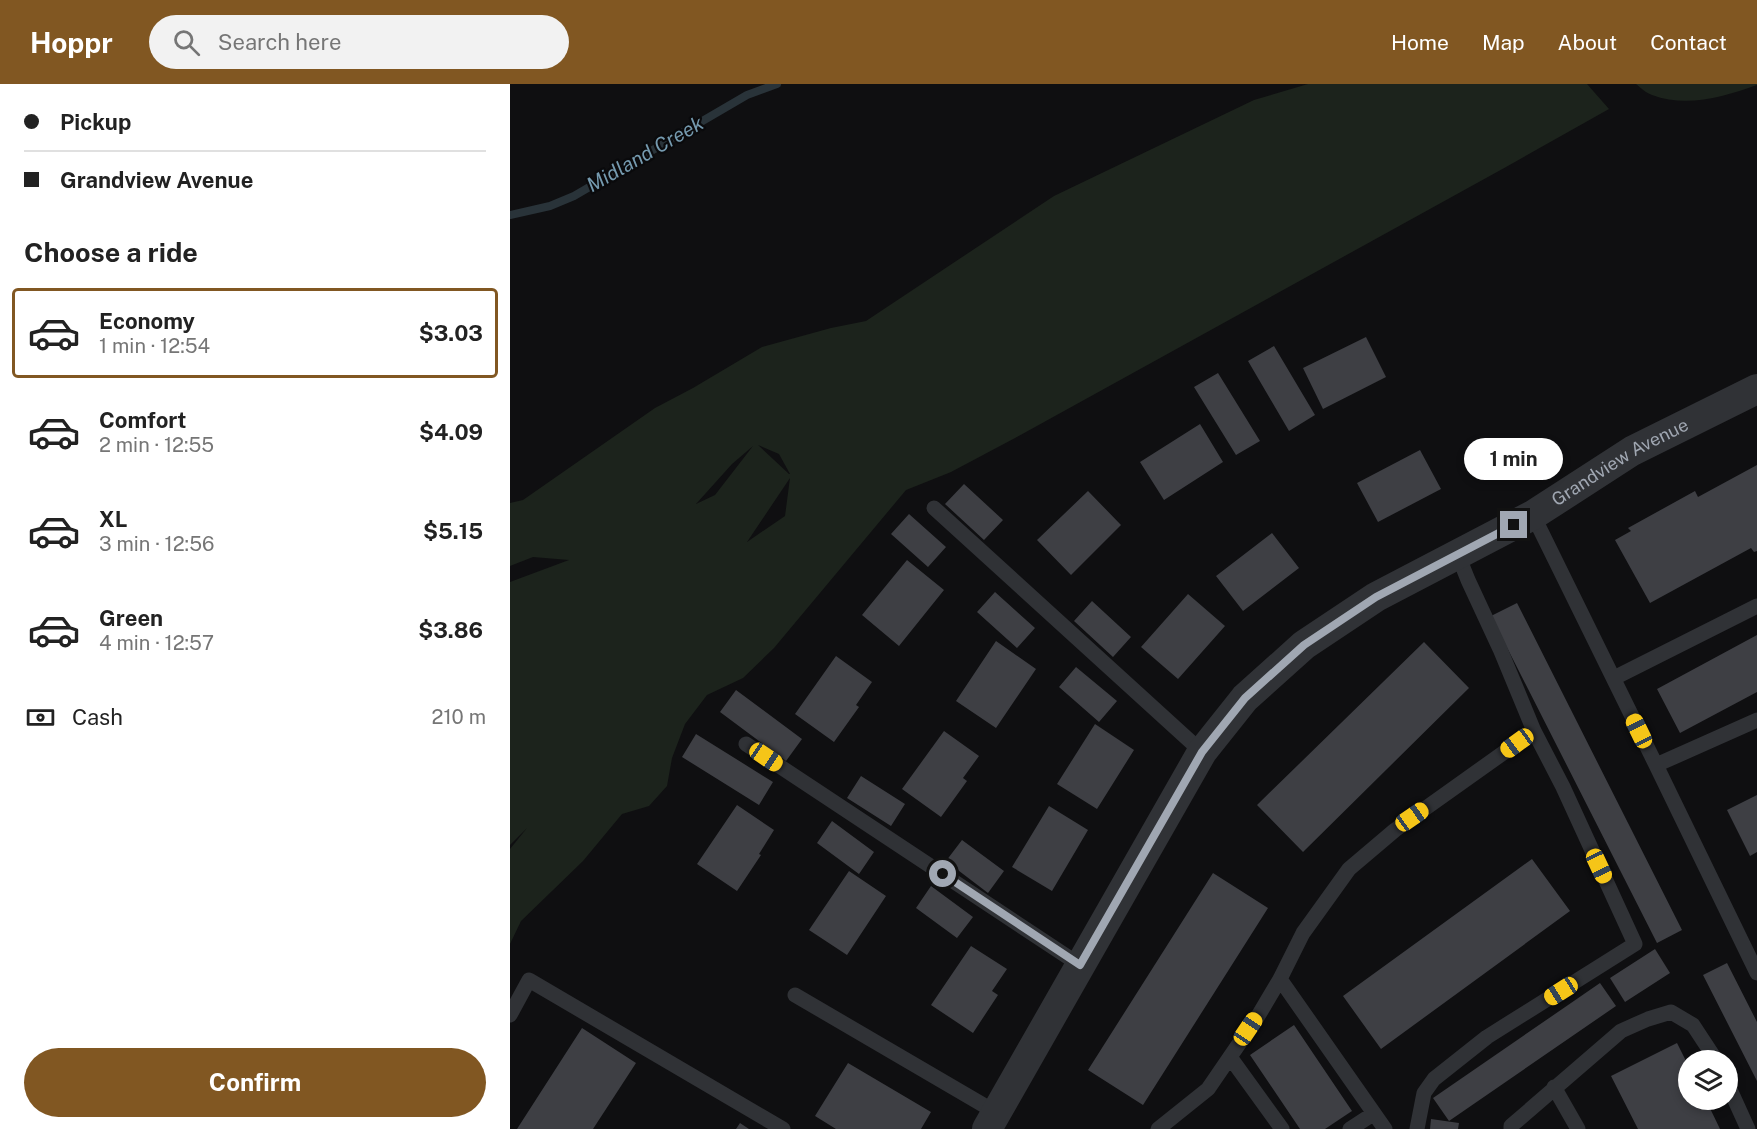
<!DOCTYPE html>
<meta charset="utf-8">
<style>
:root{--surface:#fff;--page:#f2f2f2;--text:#222;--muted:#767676;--line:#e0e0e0;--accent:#815722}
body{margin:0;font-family:"Public Sans",sans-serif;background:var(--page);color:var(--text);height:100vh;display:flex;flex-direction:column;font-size:22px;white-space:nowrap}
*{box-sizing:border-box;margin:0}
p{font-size:20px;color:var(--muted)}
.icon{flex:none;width:33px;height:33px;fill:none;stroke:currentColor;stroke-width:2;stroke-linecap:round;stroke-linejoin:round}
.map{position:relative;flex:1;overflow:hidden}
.panel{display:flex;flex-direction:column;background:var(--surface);width:510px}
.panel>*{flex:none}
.guide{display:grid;align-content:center;height:132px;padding:0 24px;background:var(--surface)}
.fabs{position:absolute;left:1168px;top:966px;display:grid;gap:12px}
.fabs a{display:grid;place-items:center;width:60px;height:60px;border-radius:50%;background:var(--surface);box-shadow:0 3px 9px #0003;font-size:30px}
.end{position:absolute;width:27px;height:27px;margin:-14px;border:8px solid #a0a7b2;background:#111;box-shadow:0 0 0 3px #111}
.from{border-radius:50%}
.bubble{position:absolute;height:42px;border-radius:21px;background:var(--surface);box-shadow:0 3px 9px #0003;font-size:20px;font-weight:700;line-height:42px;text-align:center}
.car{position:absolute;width:18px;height:36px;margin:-18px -9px;border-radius:8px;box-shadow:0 0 4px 2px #0007;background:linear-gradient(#f5c518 24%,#345 0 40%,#f5c518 0 76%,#345 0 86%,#f5c518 0)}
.guide b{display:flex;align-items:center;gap:21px;height:57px;font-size:22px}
.guide b+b{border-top:2px solid var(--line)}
.guide i{width:15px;height:15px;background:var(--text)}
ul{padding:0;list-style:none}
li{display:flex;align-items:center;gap:18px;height:90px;margin:0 12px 9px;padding:0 12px;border:3px solid transparent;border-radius:6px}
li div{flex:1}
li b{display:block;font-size:22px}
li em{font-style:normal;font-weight:700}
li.on{border-color:var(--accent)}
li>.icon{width:54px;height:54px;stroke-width:1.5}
h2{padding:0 24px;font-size:27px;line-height:72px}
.pay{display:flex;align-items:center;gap:15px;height:66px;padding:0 24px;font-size:22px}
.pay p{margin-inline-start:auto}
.action{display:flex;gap:12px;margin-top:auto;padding:12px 24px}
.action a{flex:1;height:69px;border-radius:36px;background:var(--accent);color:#fff;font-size:24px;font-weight:700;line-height:69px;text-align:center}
header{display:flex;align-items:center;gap:36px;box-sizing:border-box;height:84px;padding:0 30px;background:var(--accent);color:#fff}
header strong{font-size:28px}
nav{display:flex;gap:33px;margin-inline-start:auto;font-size:21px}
.search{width:420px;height:54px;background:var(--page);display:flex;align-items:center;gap:15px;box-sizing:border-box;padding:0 21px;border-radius:33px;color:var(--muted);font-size:22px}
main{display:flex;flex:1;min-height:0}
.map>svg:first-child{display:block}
</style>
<header>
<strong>Hoppr</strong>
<div class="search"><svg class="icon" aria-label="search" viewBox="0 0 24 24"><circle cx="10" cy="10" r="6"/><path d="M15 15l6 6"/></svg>Search here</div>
<nav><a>Home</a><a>Map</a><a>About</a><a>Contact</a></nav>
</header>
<main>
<section class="panel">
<div class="guide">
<b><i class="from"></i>Pickup</b>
<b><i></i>Grandview Avenue</b>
</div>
<h2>Choose a ride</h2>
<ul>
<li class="on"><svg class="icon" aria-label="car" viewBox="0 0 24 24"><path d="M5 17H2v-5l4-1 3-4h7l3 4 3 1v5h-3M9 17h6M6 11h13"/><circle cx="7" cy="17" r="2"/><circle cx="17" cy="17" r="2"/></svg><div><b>Economy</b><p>1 min · 12:54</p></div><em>$3.03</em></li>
<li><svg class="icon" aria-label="car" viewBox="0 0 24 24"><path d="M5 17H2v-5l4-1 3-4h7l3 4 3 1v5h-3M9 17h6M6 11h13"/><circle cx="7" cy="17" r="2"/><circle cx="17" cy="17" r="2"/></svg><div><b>Comfort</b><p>2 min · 12:55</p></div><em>$4.09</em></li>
<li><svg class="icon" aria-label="car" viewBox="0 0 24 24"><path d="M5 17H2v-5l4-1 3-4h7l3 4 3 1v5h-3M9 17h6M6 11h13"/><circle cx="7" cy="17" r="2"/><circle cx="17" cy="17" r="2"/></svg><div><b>XL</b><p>3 min · 12:56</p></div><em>$5.15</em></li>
<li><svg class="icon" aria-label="car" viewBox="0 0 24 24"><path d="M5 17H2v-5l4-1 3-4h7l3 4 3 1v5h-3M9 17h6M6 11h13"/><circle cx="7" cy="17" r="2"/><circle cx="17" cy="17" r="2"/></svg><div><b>Green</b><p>4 min · 12:57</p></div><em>$3.86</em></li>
</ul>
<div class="pay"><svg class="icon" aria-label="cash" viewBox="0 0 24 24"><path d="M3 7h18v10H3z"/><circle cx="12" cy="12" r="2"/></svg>Cash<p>210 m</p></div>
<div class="action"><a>Confirm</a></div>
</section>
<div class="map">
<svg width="1247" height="1045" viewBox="0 0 1247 1045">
<rect width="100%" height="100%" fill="#0f0f11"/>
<path fill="#1c231c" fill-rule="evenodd" d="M798,0H1077L1099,25L996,83L505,354L441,388L396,406L264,564L233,594L197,611L175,640L162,674L157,702L139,722L112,730L73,777L11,837L0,860V765L17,744L0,761V498L59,476L23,473L0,482V419L13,416L145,324L183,304L252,263L321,244L356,237L544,112L744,16ZM248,361L269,370L280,390H279ZM243,362L205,411L186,420L222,380ZM280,394L275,432L237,458Z
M1126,0H1247V1C1213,13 1177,24 1142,11C1136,9 1131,4 1126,0Z"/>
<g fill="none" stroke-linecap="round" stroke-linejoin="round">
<path stroke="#293339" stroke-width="8" d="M0,131L40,122L64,112L237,11L267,0"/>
</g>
<path fill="#3e3f44" d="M856,253L876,293L813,325L793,284Z
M764,262L805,331L779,347L738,277Z
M708,289L750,357L726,371L684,303Z
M690,340L713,378L654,416L630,378Z
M910,366L931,405L868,438L847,399Z
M1247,381V467L1244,468L1241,464L1140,519L1105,456L1121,447L1118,444L1185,407L1188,413Z
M454,400L493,436L474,456L435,420Z
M578,407L611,441L561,491L527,456Z
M399,430L436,463L418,483L381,450Z
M762,449L789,484L733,527L706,492Z
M397,476L434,506L389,562L352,531Z
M485,508L525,544L507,564L467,528Z
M678,510L715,542L668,595L631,563Z
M582,517L621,553L603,573L564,537Z
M1007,519L1172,846L1147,859L981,532Z
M1247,551V608L1170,649L1147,605Z
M486,557L526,585L486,644L446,617Z
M914,558L959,604L793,768L747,721Z
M326,572L362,598L346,621L349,623L324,658L285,630Z
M566,583L607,617L589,638L549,603Z
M226,606L292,655L276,677L210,628Z
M585,640L624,666L587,725L547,700Z
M434,647L469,672L453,694L457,697L431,733L392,705Z
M186,650L263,698L249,721L172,673Z
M351,692L395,720L381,742L337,714Z
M1247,711V768L1240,772L1217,726Z
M227,721L264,746L249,770L251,771L227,807L187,780Z
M539,722L578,746L542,807L502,783Z
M322,737L364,768L349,790L307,759Z
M452,756L494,787L478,809L436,777Z
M1022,775L1060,827L871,965L833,912Z
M339,787L376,812L337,871L299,846Z
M703,789L758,824L633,1021L578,986Z
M421,802L463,833L447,854L406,824Z
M461,862L497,885L482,907L488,911L463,949L421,921Z
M1145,865L1160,889L1115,918L1100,894Z
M1217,879L1247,938V997L1193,891Z
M1090,899L1106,922L939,1037L923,1014Z
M784,941L842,1027L815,1045H790L740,971Z
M72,944L126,979L83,1045H7Z
M1167,959L1179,983V1016H1196L1210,1045H1128L1101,992Z
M338,979L421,1028L411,1045H326L305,1032Z
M921,1035L949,1039L948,1045H920Z
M230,1039L239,1045H226Z"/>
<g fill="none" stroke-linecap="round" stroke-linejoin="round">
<path stroke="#303236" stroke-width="15" d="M424,424L692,668
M1023,431L1146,681L1247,636
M1104,594L1247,522
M236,660L570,881
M1146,681L1247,889
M770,895L875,1045
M285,911L487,1029
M0,931L19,896L273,1045
M720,973L772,1045
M1218,1001L1238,1045
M1044,1003L1068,1045
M648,1045L698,1005L748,932L770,895L793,849L839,785L885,746L1024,647
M840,1045L863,1030
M907,1045L914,1009L924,995L977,953L1125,860L1053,703L1024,647L990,565L958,496L948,471
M1001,1045V1042L1111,947L1138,935L1161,928L1183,941L1206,976"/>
<path stroke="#303236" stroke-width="30" id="s1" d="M477,1045L692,668L735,614L794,561L866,513L1023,431L1122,367L1247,305"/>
</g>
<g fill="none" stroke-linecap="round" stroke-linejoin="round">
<path stroke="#a0a7b2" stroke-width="8" d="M433,790L570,881L692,668L735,614L794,561L866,513L1004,441"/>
</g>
<g text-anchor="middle" stroke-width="4.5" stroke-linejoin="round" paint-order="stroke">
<g font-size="18" fill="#a0a7b2" stroke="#0a0a0c">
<text dy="6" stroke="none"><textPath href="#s1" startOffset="948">Grandview Avenue</textPath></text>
</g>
<g font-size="20" font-style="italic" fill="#759aaf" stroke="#0a0a0c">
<text transform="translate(135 70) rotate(-30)" y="7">Midland Creek</text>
</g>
</g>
</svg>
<div class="fabs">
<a><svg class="icon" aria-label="layers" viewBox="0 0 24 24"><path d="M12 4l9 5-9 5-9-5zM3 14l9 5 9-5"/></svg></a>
</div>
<i class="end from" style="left:433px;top:790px"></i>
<i class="end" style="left:1004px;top:441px"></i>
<div class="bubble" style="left:954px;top:354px;width:99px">1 min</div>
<i class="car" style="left:1129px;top:647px;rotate:334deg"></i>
<i class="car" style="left:1007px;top:659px;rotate:234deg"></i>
<i class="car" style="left:256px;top:673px;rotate:124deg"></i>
<i class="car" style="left:902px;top:733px;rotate:55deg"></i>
<i class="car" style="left:1089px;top:782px;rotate:155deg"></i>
<i class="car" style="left:1051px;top:907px;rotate:238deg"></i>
<i class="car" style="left:738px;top:945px;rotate:34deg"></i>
</div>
</main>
